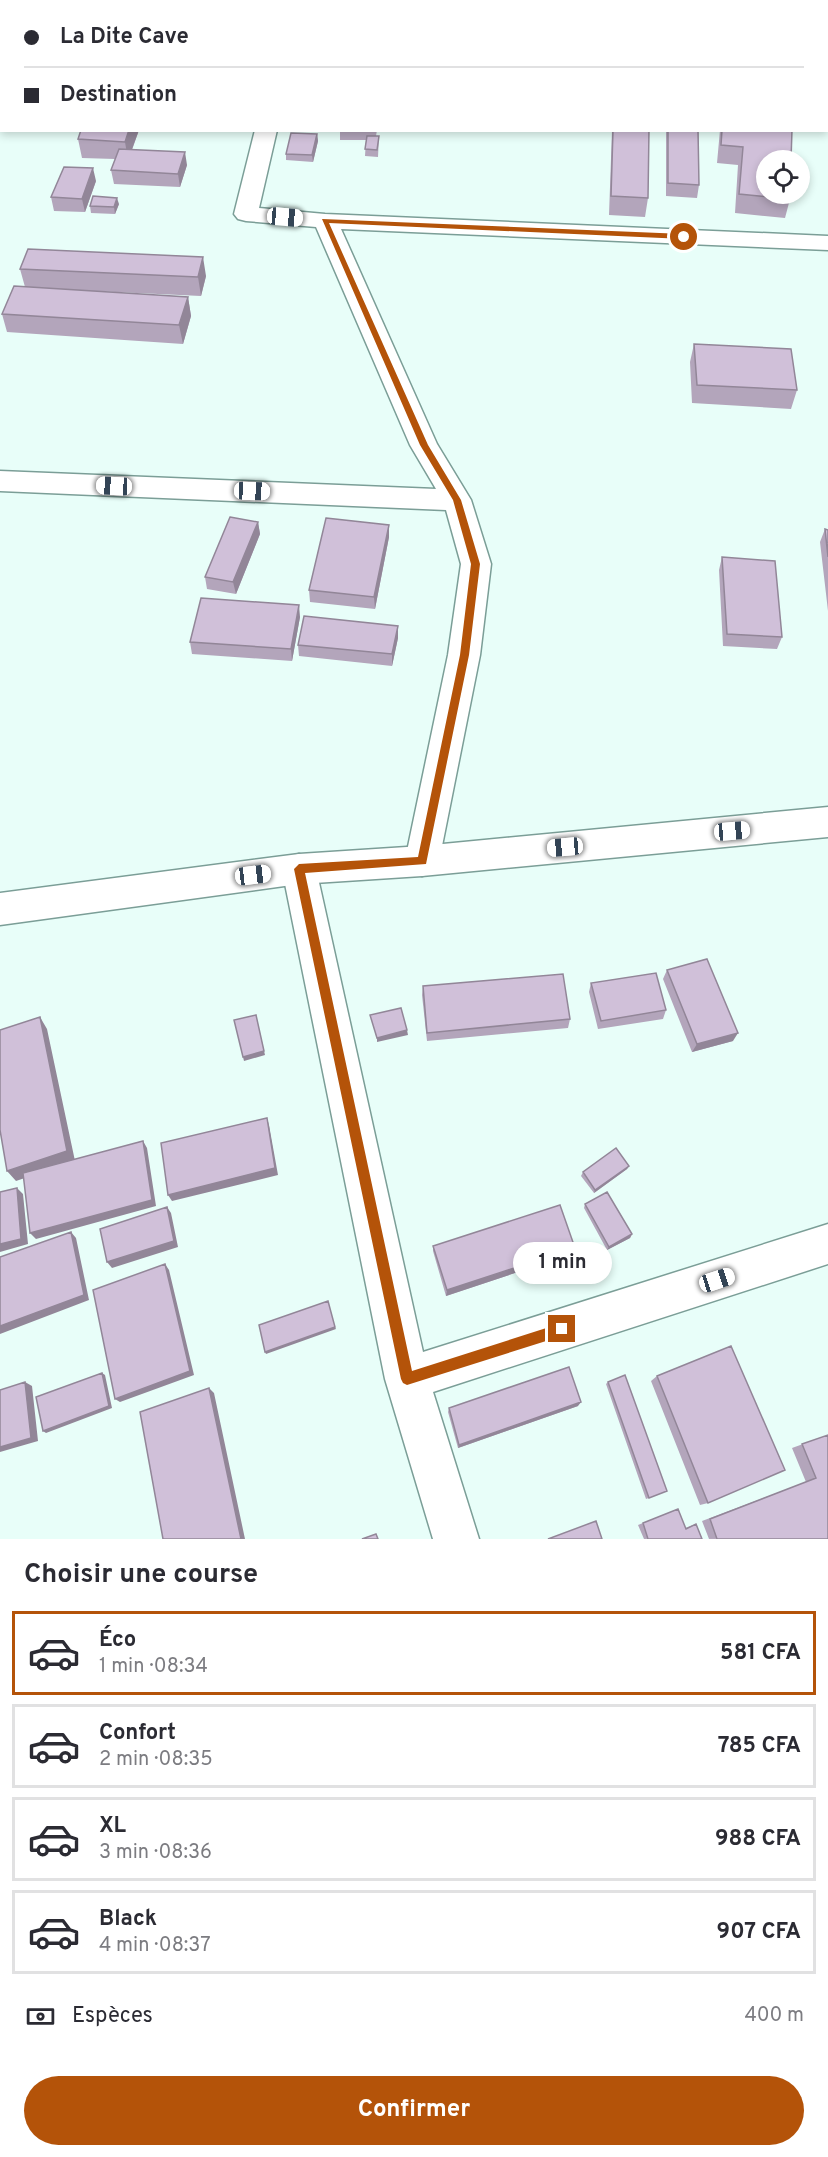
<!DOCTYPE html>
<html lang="fr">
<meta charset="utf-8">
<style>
:root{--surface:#fff;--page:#f2f2f3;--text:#2b2b33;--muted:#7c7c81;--line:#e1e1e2;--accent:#b45309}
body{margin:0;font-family:Overpass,sans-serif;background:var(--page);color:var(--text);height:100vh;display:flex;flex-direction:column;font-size:22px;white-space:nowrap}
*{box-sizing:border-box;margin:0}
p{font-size:20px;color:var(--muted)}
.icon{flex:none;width:33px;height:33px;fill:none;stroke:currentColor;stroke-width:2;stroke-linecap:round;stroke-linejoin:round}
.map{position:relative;height:1539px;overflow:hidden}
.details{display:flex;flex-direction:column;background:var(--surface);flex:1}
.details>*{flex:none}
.hud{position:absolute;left:0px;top:0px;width:828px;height:132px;box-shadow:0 3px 9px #0003;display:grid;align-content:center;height:132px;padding:0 24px;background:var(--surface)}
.fabs{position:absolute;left:756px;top:150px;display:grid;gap:12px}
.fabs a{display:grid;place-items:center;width:54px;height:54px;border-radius:50%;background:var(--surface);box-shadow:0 3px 9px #0003;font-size:30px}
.end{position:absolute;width:27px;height:27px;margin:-14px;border:8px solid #b45309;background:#fff;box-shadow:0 0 0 3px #fff}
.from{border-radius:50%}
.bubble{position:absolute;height:42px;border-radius:21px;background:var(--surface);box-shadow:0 3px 9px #0003;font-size:20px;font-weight:700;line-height:42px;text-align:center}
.car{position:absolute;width:18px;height:36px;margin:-18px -9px;border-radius:8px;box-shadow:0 0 4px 2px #0007;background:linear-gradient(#fff 24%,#345 0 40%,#fff 0 76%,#345 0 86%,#fff 0)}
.hud b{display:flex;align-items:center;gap:21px;height:57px;font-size:22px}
.hud b+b{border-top:2px solid var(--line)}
.hud i{width:15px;height:15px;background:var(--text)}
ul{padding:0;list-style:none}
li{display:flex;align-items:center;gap:18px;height:84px;margin:0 12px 9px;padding:0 12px;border:3px solid var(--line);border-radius:0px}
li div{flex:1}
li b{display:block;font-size:22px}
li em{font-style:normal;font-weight:700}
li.selected{border-color:var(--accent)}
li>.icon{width:54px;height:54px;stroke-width:1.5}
h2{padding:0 24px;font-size:27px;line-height:72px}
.pay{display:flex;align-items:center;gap:15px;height:66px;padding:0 24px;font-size:22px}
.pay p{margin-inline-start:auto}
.cta{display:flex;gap:12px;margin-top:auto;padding:12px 24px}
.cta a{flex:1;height:69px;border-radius:36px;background:var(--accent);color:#fff;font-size:24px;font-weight:700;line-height:69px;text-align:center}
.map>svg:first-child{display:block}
</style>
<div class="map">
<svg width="828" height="1539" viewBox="0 0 828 1539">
<rect width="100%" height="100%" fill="#e8fef9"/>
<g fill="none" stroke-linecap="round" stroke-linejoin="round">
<defs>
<path id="minor" d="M0,0H11L12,2H2V8Z
M288,0H308V2H288Z
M826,39H828V51H826Z
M255,130H277L259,208L325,214L828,236V250L341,229L437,444L471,500L491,564L480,655L439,861L434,872L422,876L410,872L405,861L448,655L461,564L446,510L0,491V471L436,489L410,445L316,227L246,221L238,219L234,214Z
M299,854L311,858L316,869L423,1352L828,1224V1264L433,1392L479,1539H433L385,1379L282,869L287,858Z"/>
<path id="major" d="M828,807V837L422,876L299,884L0,925V893L299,854L422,846Z"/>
</defs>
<use href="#minor" stroke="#7b9e97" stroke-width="3"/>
<use href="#major" stroke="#7b9e97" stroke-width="3"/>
<use href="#minor" fill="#fff" fill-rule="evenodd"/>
<use href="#major" fill="#fff" fill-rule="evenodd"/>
</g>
<path fill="#b3a5bb" d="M502,0H530V2H502Z
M615,0H645V2H617Z
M794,0H828V16H826V2H794Z
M0,15H2V60H0Z
M139,130L132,150L187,165L180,187L114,184L111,170L115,159L82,158L78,139Z
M340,130H377L376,136H379L378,157L365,156L366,140H340Z
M612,130H649L648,198L645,217L609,215Z
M666,130H698L699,185L697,198L666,196Z
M720,130H792L790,199L785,218L735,213L738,165L717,163Z
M317,134L318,141L313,162L286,160V154Z
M96,181L85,212L54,211L51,197Z
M119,204L115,214L91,213L90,206Z
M20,269L206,276L201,296L51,289L188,297L191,316L183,344L7,332L2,314L25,287Z
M694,344L797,390L791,409L692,403L690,362Z
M258,522L260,534L236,594L207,589L205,577Z
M389,525V537L375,609L310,602L309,590Z
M825,529L828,530V611L820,542Z
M722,557L782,637L777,649L723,646L719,570Z
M300,617L292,661L192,654L190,642Z
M398,626V638L392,666L299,656L298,645Z
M667,970L733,1041L692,1052L663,979Z
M591,983L666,1010L663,1019L598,1029L589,992Z
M423,986L570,1019L568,1028L427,1041L422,995Z
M629,1166L627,1169L594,1193L581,1176L583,1172Z
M585,1204L632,1234L630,1238L607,1250L584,1208Z
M433,1246L572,1254L446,1296L433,1251Z
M657,1376L708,1503L700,1505L651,1381Z
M608,1382L667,1491L646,1499L606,1384Z
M578,1406L458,1448L448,1412L449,1408Z
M828,1435V1539H709L702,1521L806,1482L792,1448Z
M678,1509L685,1528L696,1524L702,1539H644L638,1525Z"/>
<path fill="#928698" d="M630,0H645V2H630Z
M129,130H139L128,160L125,142Z
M317,134L318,141L313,162L312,155Z
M185,152L187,165L180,187L178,174Z
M93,168L96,181L85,212L82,199Z
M117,198L119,204L115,214L114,207Z
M203,257L206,276L201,296L198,277Z
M188,297L191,316L183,344L179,325Z
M258,522L260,534L236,594L233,582Z
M389,525V537L375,609L374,597Z
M299,605L300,617L292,661L291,649Z
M398,626V638L392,666V654Z
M256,1015L265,1055L244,1061L243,1057Z
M40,1017L47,1029L75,1161L16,1181L7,1171Z
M407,1030L408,1035L377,1042V1038Z
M738,1033L733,1041L692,1052L697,1044Z
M267,1118L269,1125L278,1175L172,1201L168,1195Z
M143,1141L147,1148L156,1206L36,1239L30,1233Z
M629,1166L627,1169L594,1193L595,1190Z
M17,1188L23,1194L28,1244L0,1252V1244Z
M167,1207L171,1213L178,1247L112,1268L107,1262Z
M71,1232L76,1238L89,1300L0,1334V1326Z
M632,1234L630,1238L607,1250L609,1247Z
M575,1248L572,1254L446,1296L447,1290Z
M165,1264L169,1270L194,1375L120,1402L115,1399Z
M335,1327L336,1329L266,1354L265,1352Z
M102,1373L105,1375L112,1408L46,1433L43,1431Z
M25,1382L32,1386L38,1441L0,1452V1447Z
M209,1388L214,1393L245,1539H241Z
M581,1402L578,1406L458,1448L459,1445Z"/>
<path fill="#d0c0d9" stroke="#928698" stroke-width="1.5" d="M650,0H681V2H650Z
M700,0H746V2H700Z
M799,0H828V3H826V2H800Z
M0,18H2V41H0Z
M81,130H129L125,142L78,139Z
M613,130H649L648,198L611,196Z
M668,130H698L699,185L668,183Z
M722,130H792L791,160H766V194H790V199L739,194L743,147L721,145Z
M291,133L317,134L312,155L286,154Z
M367,136H379L377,150L365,149Z
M119,149L185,152L178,174L111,170Z
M64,167L93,168L82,199L51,197Z
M93,196L117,198L114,207L90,206Z
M28,249L203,257L198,277L20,269Z
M14,286L188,297L179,325L2,314Z
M694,344L791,349L797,390L697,385Z
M230,517L258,522L233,582L205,577Z
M326,518L389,525L374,597L309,590Z
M825,529L828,530V557Z
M722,557L775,561L782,637L727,634Z
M201,598L299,605L291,649L190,642Z
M304,616L398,626L392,654L298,645Z
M707,959L738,1033L697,1044L667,970Z
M656,973L666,1010L601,1021L591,983Z
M563,974L570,1019L427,1033L423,986Z
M401,1008L407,1030L377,1038L370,1015Z
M256,1015L264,1051L243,1057L234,1020Z
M40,1017L67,1151L7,1171L0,1130V1030Z
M267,1118L275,1168L168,1195L161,1143Z
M143,1141L152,1200L30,1233L23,1173Z
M616,1148L629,1166L595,1190L583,1172Z
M17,1188L21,1239L0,1244V1192Z
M607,1192L632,1234L609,1247L585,1204Z
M560,1205L575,1248L447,1290L433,1246Z
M167,1207L174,1241L107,1262L100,1229Z
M71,1232L84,1295L0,1326V1257Z
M165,1264L190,1371L115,1399L93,1290Z
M328,1301L335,1327L265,1352L259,1325Z
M731,1346L785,1470L708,1503L657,1376Z
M569,1367L581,1402L459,1445L449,1408Z
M102,1373L109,1406L43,1431L36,1397Z
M625,1375L667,1491L649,1498L608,1382Z
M25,1382L31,1438L0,1447V1390Z
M209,1388L241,1539H163L140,1412Z
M828,1435V1539H717L710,1519L816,1478L802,1444Z
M678,1509L686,1529L696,1524L702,1539H648L643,1523Z
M596,1521L602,1539H548Z
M376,1534L378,1539H362Z"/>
<path fill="#b45309" d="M322,219L684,234L688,237L684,239L329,223L428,445L461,500L480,564L469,655L426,864L305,873L412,1371L562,1323L567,1325L569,1329L567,1334L562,1336L407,1385L403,1383L401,1379L294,869L299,864L418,857L460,655L471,564L453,500L420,445Z"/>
</svg>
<div class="fabs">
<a><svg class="icon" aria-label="locate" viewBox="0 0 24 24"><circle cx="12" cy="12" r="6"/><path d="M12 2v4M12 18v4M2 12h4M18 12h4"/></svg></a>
</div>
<i class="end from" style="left:684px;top:237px"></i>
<i class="end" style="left:562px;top:1329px"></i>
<div class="bubble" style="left:513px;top:1242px;width:99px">1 min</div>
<i class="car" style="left:285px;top:217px;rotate:95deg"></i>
<i class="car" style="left:114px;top:486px;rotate:273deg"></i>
<i class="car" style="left:252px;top:491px;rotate:92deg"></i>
<i class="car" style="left:732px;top:831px;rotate:85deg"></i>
<i class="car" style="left:565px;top:847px;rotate:265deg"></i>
<i class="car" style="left:253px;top:875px;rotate:83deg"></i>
<i class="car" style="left:717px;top:1280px;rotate:72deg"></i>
<div class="hud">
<b><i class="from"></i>La Dite Cave</b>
<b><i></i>Destination</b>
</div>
</div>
<section class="details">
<h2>Choisir une course</h2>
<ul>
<li class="selected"><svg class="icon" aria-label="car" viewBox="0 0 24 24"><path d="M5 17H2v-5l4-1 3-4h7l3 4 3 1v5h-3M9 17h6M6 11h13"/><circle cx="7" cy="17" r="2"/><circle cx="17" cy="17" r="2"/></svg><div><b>Éco</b><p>1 min · 08:34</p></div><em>581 CFA</em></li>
<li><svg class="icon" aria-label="car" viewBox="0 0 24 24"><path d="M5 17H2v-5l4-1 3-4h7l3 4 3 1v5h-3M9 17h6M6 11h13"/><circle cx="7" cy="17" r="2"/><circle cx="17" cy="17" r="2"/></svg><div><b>Confort</b><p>2 min · 08:35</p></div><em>785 CFA</em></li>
<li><svg class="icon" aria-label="car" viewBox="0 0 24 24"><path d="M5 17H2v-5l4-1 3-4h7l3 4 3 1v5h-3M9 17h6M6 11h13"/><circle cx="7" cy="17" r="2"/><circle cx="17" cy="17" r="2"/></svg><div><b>XL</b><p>3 min · 08:36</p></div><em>988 CFA</em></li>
<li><svg class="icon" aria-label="car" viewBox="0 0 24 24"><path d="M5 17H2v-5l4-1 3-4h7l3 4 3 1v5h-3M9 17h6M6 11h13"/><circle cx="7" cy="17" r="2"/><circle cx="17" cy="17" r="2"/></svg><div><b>Black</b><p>4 min · 08:37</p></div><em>907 CFA</em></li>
</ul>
<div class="pay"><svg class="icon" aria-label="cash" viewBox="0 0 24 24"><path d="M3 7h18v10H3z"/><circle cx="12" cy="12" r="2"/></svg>Espèces<p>400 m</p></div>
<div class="cta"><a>Confirmer</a></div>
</section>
